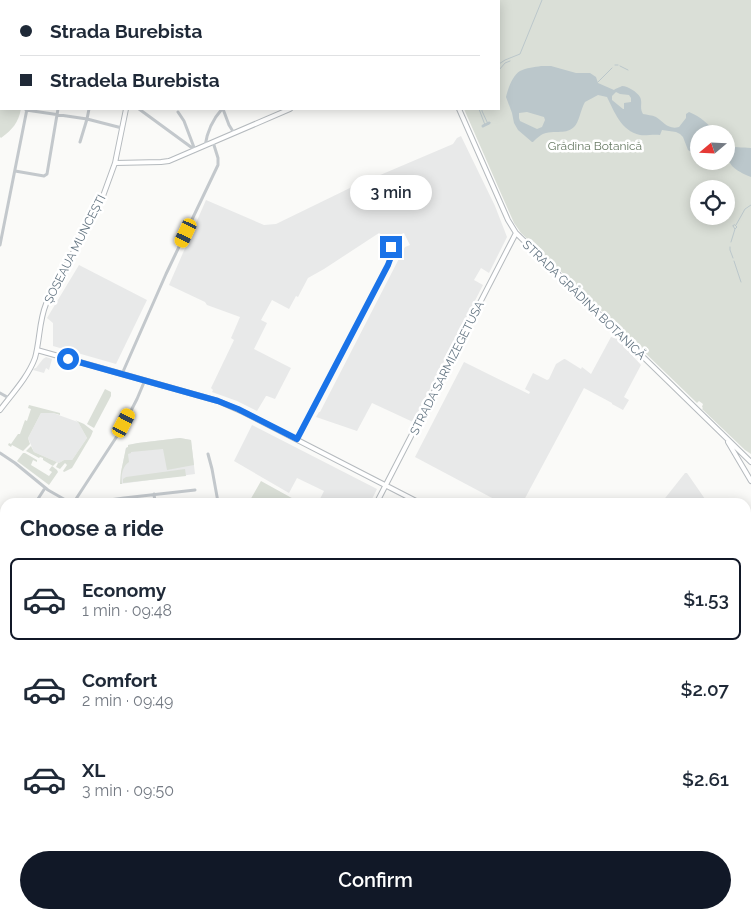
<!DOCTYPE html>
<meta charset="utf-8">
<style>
:root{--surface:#fff;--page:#f6f6f7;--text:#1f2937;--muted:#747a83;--line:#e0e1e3;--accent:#111827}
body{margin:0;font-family:Raleway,sans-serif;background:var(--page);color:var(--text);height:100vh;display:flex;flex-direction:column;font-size:19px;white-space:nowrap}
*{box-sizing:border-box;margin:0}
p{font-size:16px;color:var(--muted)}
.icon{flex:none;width:28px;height:28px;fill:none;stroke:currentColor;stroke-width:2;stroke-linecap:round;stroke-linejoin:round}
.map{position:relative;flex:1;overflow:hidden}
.details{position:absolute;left:0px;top:498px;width:751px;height:421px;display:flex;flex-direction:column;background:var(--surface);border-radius:15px 15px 0 0;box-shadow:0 2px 12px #0003}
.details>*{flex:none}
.hud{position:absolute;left:0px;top:0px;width:500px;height:110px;box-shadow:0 2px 12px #0003;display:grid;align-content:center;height:110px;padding:0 20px;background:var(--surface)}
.needle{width:32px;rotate:251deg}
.controls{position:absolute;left:690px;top:125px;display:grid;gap:10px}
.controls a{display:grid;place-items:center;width:45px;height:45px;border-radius:50%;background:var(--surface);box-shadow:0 2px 12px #0003;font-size:25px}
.end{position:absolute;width:22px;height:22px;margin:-11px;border:6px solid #1a73e8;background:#fff;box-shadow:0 0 0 2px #fff}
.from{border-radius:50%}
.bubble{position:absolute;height:35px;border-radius:18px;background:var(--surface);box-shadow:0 2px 12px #0003;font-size:16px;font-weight:600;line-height:35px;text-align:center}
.car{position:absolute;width:15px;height:30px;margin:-15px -8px;border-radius:6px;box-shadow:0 0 4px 1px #0007;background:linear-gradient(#f5c518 24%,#345 0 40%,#f5c518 0 76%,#345 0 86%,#f5c518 0)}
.hud b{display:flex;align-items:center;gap:18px;height:48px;font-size:19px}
.hud b+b{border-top:1px solid var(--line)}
.hud i{width:12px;height:12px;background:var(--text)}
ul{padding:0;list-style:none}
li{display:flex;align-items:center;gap:15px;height:82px;margin:0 10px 8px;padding:0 10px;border:2px solid transparent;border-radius:8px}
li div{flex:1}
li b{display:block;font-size:19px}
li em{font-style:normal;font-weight:600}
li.current{border-color:var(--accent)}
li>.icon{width:45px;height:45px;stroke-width:1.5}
h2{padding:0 20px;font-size:22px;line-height:60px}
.button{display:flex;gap:10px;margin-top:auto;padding:10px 20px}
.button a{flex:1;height:58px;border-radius:30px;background:var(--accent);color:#fff;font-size:20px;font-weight:600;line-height:58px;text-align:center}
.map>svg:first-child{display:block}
</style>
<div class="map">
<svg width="751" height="918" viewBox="0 0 751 918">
<rect width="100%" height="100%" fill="#fafaf8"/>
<path fill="#e8e9e9" d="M461,136L495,206L507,237L489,273L481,268L474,280L483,285L413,422L372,403L357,431L316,417L319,412H320L405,247L410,245L404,233L389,239L379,233L324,269L308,278L298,297L296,296L289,309L272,300L261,320L267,323L254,349L291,368L275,399L267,396H266L257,411L237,401L212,392L213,390L211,388L234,340L231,338L240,317L207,305L205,302L169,285L206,200L264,225L276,224L352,187L453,144L457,138Z
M79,265L147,300L116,364L53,346V323L47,318Z
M611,337L617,339L641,365L624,397L629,400L623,410L612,404V403L584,388L523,502H493L494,499L415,457L464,362L529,394L530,392L525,389L533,373L547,380L549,379L556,364L564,359H565L581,369L582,367L591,374Z
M46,357L52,359L49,370L46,368L44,373L33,370L35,368H36L43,359Z
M41,413H53L78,422L87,438L72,460H64L59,463L34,452L28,438Z
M252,425L377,489L371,501L369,500L367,502H325L320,499L324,491L297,478L289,493L234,461Z
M180,438L191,440L195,474L120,484L121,472L126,448L128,447V445L138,443Z
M685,473H687L705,499L706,502H662Z
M524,914H597L595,918H522Z"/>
<path fill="#dadfd7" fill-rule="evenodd" d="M500,0H751V454L745,450L702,409L703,408L702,407L703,404L699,401L697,403L521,233L514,223L464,109H499V3ZM699,134H726V161H699ZM699,189H726V216H699Z
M1,28V109H21C18,123 13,129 1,138L0,137V35Z
M105,389L111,392V396L94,428L87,424Z
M29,405L60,413V415L53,413H41L28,438L30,444L23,451L12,445L11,447L8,445L9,443L11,444L18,434H20L25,420L27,421L31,409L28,408Z
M75,420L84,424L93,431L91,436L72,468L64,472L63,471L67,465L65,463L60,469L56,467L58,463L57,462L53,466L43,460V458L40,457L39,458L26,451L31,446L34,452L59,463L64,460H72L87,438L78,422Z
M180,438L191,440L194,465L167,470L163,449L131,452V453L128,454L129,462C122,467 121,475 122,484H120L121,472L126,448L128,447V445L138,443Z
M23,453H25L37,460V462L33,460L31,465L49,476L52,472L49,470L52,466L57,470L58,472L49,485L17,461Z
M185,469L186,476L123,483V479L126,477Z
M261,481L299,502H249Z
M172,914H220L192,918H177Z
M563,914H604L602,918H561Z"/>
<path fill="#bbc7cb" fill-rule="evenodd" d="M541,66H551L576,73H590L596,77L598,83L614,90C615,89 620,87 622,86C628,86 637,92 640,97C643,103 639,107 643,114C647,115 652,115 656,117C664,122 668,130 679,127L686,118V114L689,112C699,116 711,125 716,134H699V157L688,150L683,137L680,134L676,132L662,130L660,135C653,134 646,136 640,135C621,131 614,111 607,97L598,95L585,102C581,108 579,123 574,127C565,135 556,130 546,133C541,134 537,138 533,142H532L518,130L514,123L512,113L506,97C508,89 512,76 520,71C526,68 535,67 541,66ZM616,92L620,94L629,95L631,98V102L624,103V109H623L612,100V96ZM527,112L544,117L545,120L542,127L537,129L520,121L519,118V113Z
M726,145C734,148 742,147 751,148V177C734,170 726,165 726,145Z"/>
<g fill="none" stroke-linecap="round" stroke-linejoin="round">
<path stroke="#bbc7cb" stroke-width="1" d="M499,64L505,60L520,54L542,0
M615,65H618
M620,66L628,70
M499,70L505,63L510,61
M598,82L612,68
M479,109L485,125
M482,109V111L488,124
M735,225L737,227L735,229L733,226Z
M736,225L745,209L751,205
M731,242L735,229
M730,247V250L733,258
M734,261L741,282"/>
<path stroke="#bbc7cb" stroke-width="3" d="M483,126L489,123"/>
<defs>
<path id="major" d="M410,0L411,1
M149,1V0
M459,109L508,220L516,233L751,462
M115,163L161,162L169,161L290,109
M37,350L218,401L243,412L418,502
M0,410C12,394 28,377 35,358C40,340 39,321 46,304L103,196L115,163L126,109
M728,442L751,481
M377,502L516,233
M746,639L751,628
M746,655L751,644
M746,810L751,817
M409,914L418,918
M164,918L167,914
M611,918L613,914
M618,918L620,914"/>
</defs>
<use href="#major" stroke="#b5babe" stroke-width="6"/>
<path stroke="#c3c8cc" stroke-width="3" d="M135,0L137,1
M274,0V1
M327,0L328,1
M44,1L45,0
M210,1L212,0
M474,1L475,0
M139,109L195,150
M223,109L229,125L234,133
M26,110L87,119L122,128
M178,112L184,121L195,150
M80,142L87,119L89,109
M205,146C207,132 213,119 222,109
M15,171L44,176L47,174L58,109
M0,245L27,109
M122,374L166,274L218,165V158L213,142
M0,393L9,398
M297,439L392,258C393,248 390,243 381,239
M0,453L15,463L48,490L69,502
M208,454L212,469L218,502
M154,494L155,502
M36,502L45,488
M74,502L121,430L137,399L145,380
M95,502L124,498L195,490
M0,579L5,568
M746,624L751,613
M0,654L5,645
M746,670L751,659
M0,688L5,692
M0,722L5,726
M0,753L5,746
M0,756L5,760
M0,798L5,794
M0,827L5,830
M0,845L5,844
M0,856L5,861
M0,901L5,894
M169,914L172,918
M268,914L269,918
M280,914L281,918
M51,918L55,914
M212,918L239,914
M350,918L352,914
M443,918L446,914
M604,918L606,914
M625,918L627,914"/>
<use href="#major" stroke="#fff" stroke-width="4"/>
<defs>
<path id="rail" d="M0,14L1,7"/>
</defs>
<use href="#rail" stroke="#a2aab0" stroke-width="3"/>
<use href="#rail" stroke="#fff" stroke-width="1" stroke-dasharray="4" stroke-linecap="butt"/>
</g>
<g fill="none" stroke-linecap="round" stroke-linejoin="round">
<path stroke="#1a73e8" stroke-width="6" d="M68,359L218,401L238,409L297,439L388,265L392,254L391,247"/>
</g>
<g text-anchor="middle" stroke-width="5" stroke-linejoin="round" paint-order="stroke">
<g font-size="12" fill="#687a64" stroke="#fff">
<text x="595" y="150">Grădina Botanică</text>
</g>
<g font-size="12" fill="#657683" stroke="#fff">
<text transform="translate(75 249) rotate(-63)" y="4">ȘOSEAUA MUNCEȘTI</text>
<text transform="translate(584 300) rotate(44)" y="4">STRADA GRĂDINA BOTANICĂ</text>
<text transform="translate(447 368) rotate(-63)" y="4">STRADA SARMIZEGETUSA</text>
</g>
</g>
</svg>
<div class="controls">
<a><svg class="needle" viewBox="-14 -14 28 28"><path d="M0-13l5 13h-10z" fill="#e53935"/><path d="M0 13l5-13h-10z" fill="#747a83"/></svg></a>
<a><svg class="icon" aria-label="locate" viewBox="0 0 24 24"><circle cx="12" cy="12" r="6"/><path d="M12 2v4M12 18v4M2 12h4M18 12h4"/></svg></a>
</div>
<i class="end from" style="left:68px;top:359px"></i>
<i class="end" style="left:391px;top:247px"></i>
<div class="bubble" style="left:350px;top:175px;width:82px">3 min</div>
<i class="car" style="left:186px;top:233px;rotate:205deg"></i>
<i class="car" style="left:124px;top:423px;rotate:28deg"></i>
<div class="hud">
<b><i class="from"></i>Strada Burebista</b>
<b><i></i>Stradela Burebista</b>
</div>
<section class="details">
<h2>Choose a ride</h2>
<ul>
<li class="current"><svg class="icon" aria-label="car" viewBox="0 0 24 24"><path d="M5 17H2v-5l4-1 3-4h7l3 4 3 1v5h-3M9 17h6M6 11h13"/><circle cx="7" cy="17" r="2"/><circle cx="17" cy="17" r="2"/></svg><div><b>Economy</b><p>1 min · 09:48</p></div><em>$1.53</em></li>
<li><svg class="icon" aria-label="car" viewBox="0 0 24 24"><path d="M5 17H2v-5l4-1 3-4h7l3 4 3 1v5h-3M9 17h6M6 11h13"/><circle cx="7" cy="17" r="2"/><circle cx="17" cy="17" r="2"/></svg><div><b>Comfort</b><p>2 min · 09:49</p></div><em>$2.07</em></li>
<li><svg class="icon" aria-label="car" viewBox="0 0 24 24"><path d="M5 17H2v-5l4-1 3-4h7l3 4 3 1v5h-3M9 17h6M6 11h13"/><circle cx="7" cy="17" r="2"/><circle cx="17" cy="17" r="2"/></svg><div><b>XL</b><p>3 min · 09:50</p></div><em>$2.61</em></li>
</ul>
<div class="button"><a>Confirm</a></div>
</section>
</div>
